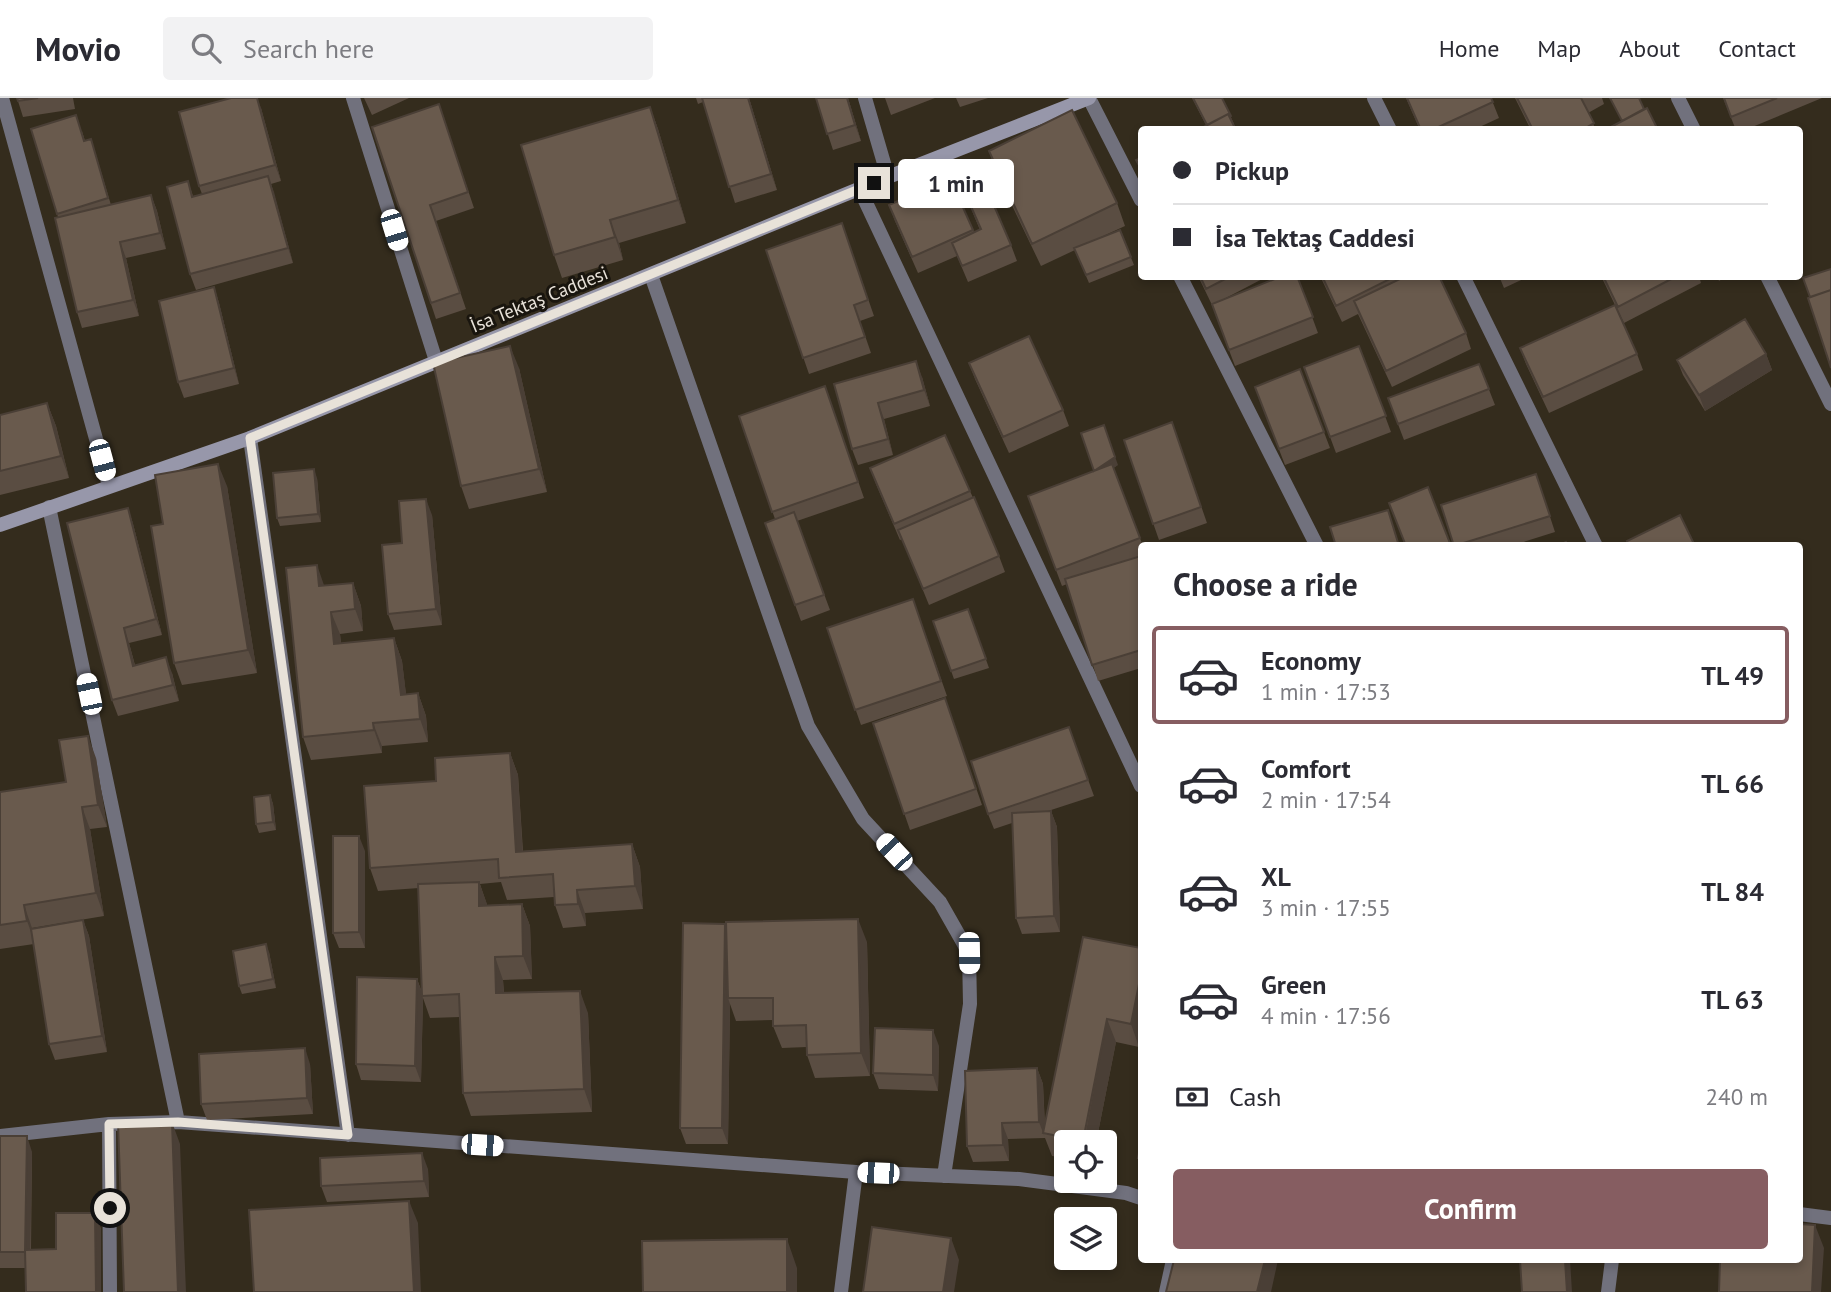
<!DOCTYPE html>
<meta charset="utf-8">
<style>
:root{--surface:#fff;--page:#f2f2f3;--text:#2b2b33;--muted:#7c7c81;--line:#e1e1e2;--accent:#865d61}
body{margin:0;font-family:"PT Sans",sans-serif;background:var(--page);color:var(--text);height:100vh;display:flex;flex-direction:column;font-size:26px;white-space:nowrap}
*{box-sizing:border-box;margin:0}
p{font-size:23px;color:var(--muted)}
.icon{flex:none;width:38px;height:38px;fill:none;stroke:currentColor;stroke-width:2;stroke-linecap:round;stroke-linejoin:round}
.map{position:relative;flex:1;overflow:hidden}
.drawer{position:absolute;left:1138px;top:444px;width:665px;height:721px;display:flex;flex-direction:column;background:var(--surface);border-radius:7px;box-shadow:0 4px 10px #0003}
.drawer>*{flex:none}
.guide{position:absolute;left:1138px;top:28px;width:665px;height:154px;border-radius:7px;box-shadow:0 4px 10px #0003;display:grid;align-content:center;height:154px;padding:0 35px;background:var(--surface)}
.controls{position:absolute;left:1054px;top:1032px;display:grid;gap:14px}
.controls a{display:grid;place-items:center;width:63px;height:63px;border-radius:7px;background:var(--surface);box-shadow:0 4px 10px #0003;font-size:35px}
.end{position:absolute;width:32px;height:32px;margin:-16px;border:9px solid #e8e2d9;background:#111;box-shadow:0 0 0 4px #111}
.from{border-radius:50%}
.bubble{position:absolute;height:49px;border-radius:7px;background:var(--surface);box-shadow:0 4px 10px #0003;font-size:23px;font-weight:800;line-height:49px;text-align:center}
.car{position:absolute;width:21px;height:42px;margin:-21px -10px;border-radius:9px;box-shadow:0 0 5px 2px #0007;background:linear-gradient(#fff 24%,#345 0 40%,#fff 0 76%,#345 0 86%,#fff 0)}
.guide b{display:flex;align-items:center;gap:24px;height:66px;font-size:26px}
.guide b+b{border-top:2px solid var(--line)}
.guide i{width:18px;height:18px;background:var(--text)}
ul{padding:0;list-style:none}
li{display:flex;align-items:center;gap:21px;height:98px;margin:0 14px 10px;padding:0 21px;border:4px solid transparent;border-radius:7px}
li div{flex:1}
li b{display:block;font-size:26px}
li em{font-style:normal;font-weight:800}
li.on{border-color:var(--accent)}
li>.icon{width:63px;height:63px;stroke-width:1.5}
h2{padding:0 35px;font-size:32px;line-height:84px}
.pay{display:flex;align-items:center;gap:18px;height:77px;padding:0 35px;font-size:26px}
.pay p{margin-inline-start:auto}
.primary-button{display:flex;gap:14px;margin-top:auto;padding:14px 35px}
.primary-button a{flex:1;height:80px;border-radius:7px;background:var(--accent);color:#fff;font-size:28px;font-weight:800;line-height:80px;text-align:center}
header{display:flex;align-items:center;gap:42px;box-sizing:border-box;height:98px;padding:0 35px;background:var(--surface);border-bottom:2px solid var(--line)}
header strong{font-size:33px}
nav{display:flex;gap:38px;margin-inline-start:auto;font-size:24px}
.search{width:490px;height:63px;background:var(--page);display:flex;align-items:center;gap:18px;box-sizing:border-box;padding:0 24px;border-radius:7px;color:var(--muted);font-size:26px}
.map>svg:first-child{display:block}
</style>
<header>
<strong>Movio</strong>
<div class="search"><svg class="icon" aria-label="search" viewBox="0 0 24 24"><circle cx="10" cy="10" r="6"/><path d="M15 15l6 6"/></svg>Search here</div>
<nav><a>Home</a><a>Map</a><a>About</a><a>Contact</a></nav>
</header>
<div class="map">
<svg width="1831" height="1194" viewBox="0 0 1831 1194">
<rect width="100%" height="100%" fill="#342c1d"/>
<g fill="none" stroke-linecap="round" stroke-linejoin="round">
<path stroke="#71717d" stroke-width="14" d="M2,0L109,388
M353,0L436,263
M865,0L888,79
M1089,0L1141,102
M1374,0L1390,32
M1678,0L1694,32
M860,92L1141,688
M651,177L808,628L863,721L940,804L969,855L970,906L944,1078
M1180,178L1317,448
M1463,178L1596,448
M1767,178L1831,306
M250,340L348,1037
M49,409L178,1024
M109,1026L110,1194
M0,1038L109,1026L178,1024L856,1074L841,1194
M856,1074L1019,1081L1126,1095L1141,1100
M1799,1116L1831,1120
M1166,1194L1173,1162
M1608,1194L1612,1162"/>
<path stroke="#9797aa" stroke-width="14" d="M0,427L250,340L888,79L1089,0"/>
</g>
<path fill="#5a4d42" d="M17,0H73L75,11L23,19Z
M364,0H409L372,17Z
M696,0H749L777,92L735,105L703,4L698,6Z
M816,0H848L861,43L833,52Z
M885,0H935L891,17Z
M956,0H988L960,9Z
M1192,0H1222L1234,26L1206,27Z
M1406,0H1491L1499,20L1473,32H1420Z
M1515,0H1602L1604,6L1588,15L1596,32H1531Z
M1723,0H1822L1745,32H1736Z
M439,6L474,110L436,123L466,211L436,221L372,29Z
M650,9L658,31L686,125L619,145L623,162L562,180L554,157Z
M261,10L281,83L271,86L293,165L196,192L190,176L188,83L193,98L202,96L199,88Z
M31,31L82,33L85,43L96,57L111,107L151,97L157,113L166,151L126,160L139,218L82,230L77,214L58,119Z
M989,53L1117,105L1125,128L1099,140L1120,132L1134,167L1089,185L1075,152L1041,168L997,76Z
M957,77L1011,147L1017,163L968,184L957,158L918,175L895,123L889,107L950,80L974,134L980,132Z
M842,125L874,218L860,223L871,255L809,276L766,152Z
M1198,178H1268L1224,201L1297,178L1318,235L1235,268L1212,207Z
M1320,178H1394L1396,183L1466,235L1471,251L1392,289L1358,216L1342,224Z
M1499,178H1530L1504,190Z
M1601,178H1699L1701,185L1624,225L1615,207L1637,256L1643,272L1549,315L1526,266L1520,250L1615,207Z
M1717,178H1727L1719,183Z
M214,189L219,205L239,286L184,300L178,284Z
M1359,248L1391,334L1336,355L1304,269Z
M1766,256L1772,272L1705,313L1683,277L1677,262Z
M969,265L1063,312L1069,328L1009,355L975,281Z
M1479,266L1495,307L1404,342L1388,300Z
M519,270L547,394L469,411L461,388Z
M1300,271L1330,350L1285,367L1255,289Z
M922,279L930,308L884,321L893,357L858,367L852,351L834,286Z
M825,288L864,400L797,423L830,512L801,523L765,425L775,421L739,318Z
M47,305L56,328L69,380L0,397V317Z
M1172,324L1207,425L1159,442L1124,342Z
M1118,367L1113,370L1143,448H1141V570L1098,583L1067,486L1062,488L1028,398Z
M870,370L970,393L999,458L1005,474L929,507L902,441L900,442L876,386Z
M1536,376L1555,434L1511,448H1454Z
M317,380L321,424L280,428L277,420Z
M227,388L257,575L182,587L174,565L163,426Z
M128,410L133,426L162,537L129,545L135,567L172,575L179,603L118,618L112,602Z
M432,417L442,527L394,532L388,516L402,445Z
M353,485L361,508L363,533L340,536L341,545L394,540L402,563L406,597L418,595L426,618L428,644L382,648V655L311,662L303,639L324,488Z
M913,501L947,598L861,627L827,530Z
M968,511L989,570L954,581L933,523Z
M945,600L982,707L910,732L873,625Z
M1069,629L1094,698L1048,713H1051L1057,729L1060,834L1022,836L1016,820L1012,725L994,731L988,716Z
M510,655L518,677L523,753L632,746L640,769L643,811L585,815L586,828L563,830L555,807L554,799L507,802L501,784L480,786L487,807L522,806L530,828L532,881L503,882L504,895L588,915L592,1014L471,1018L463,995L460,919L430,920L423,900L421,984L361,982L356,966L417,881L422,894L419,790L378,793L370,770L436,683Z
M96,660L107,729L90,731L104,818L32,830V831L83,822L89,838L107,954L55,962L49,946L34,846L0,851V694L66,684Z
M270,697L273,706L276,732L259,735L256,726Z
M365,753V850H339L333,835Z
M726,830L867,844L870,978L815,980L807,957V949L782,950L773,928V922L736,923L730,906L728,1046H686L680,1030Z
M1141,850L1139,949L1116,944L1096,1045H1066V1060L1052,1058L1045,1040L1008,1041L1009,1063L973,1064L967,1048L1037,970L1043,986L1045,1028Z
M269,854L276,890L242,896L239,888Z
M939,948L938,993L879,991L873,975Z
M310,966L313,1016L207,1022L201,1006Z
M0,1038L32,1054L31,1152L56,1151L95,1115L101,1131V1194H26V1170H0Z
M428,1071L429,1099L327,1104L321,1088Z"/>
<path fill="#4a3f36" d="M257,0L261,10L281,83L275,67Z
M748,0H749L777,92L771,76Z
M847,0H848L861,43L855,27Z
M650,9L658,31L686,125L678,102Z
M268,78L274,94L293,165L288,150Z
M151,97L157,113L166,151L160,135Z
M610,122L619,145L623,162L615,139Z
M120,144L126,160L139,218L133,202Z
M214,189L219,205L239,286L234,270Z
M510,248L519,270L547,394L539,371Z
M1766,256L1772,272L1705,313L1699,297Z
M916,263L922,279L930,308L924,292Z
M47,305L56,328L69,380L61,358Z
M878,305L884,321L893,357L888,341Z
M1104,327L1118,367L1097,381L1094,373Z
M218,366L227,388L257,575L248,552Z
M314,371L317,380L321,424L318,416Z
M426,401L432,417L442,527L436,511Z
M128,410L133,426L162,537L156,521Z
M317,467L325,490L319,488Z
M353,485L361,508L363,533L355,511Z
M331,514L340,536L343,569L334,546Z
M124,530L129,545L139,584L133,568Z
M394,540L402,563L409,620L401,597Z
M166,559L172,575L179,603L173,587Z
M418,595L426,618L428,644L420,621Z
M373,625L382,648V655L374,632Z
M88,638L96,660L107,729L98,707Z
M510,655L518,677L524,776L516,754Z
M270,697L273,706L276,732L273,724Z
M82,709L90,731L104,818L96,795Z
M1051,713L1057,729L1060,834L1054,818Z
M359,738L365,753V850L359,834Z
M632,746L640,769L643,811L635,788Z
M479,784L487,806L488,830L479,808Z
M577,792L585,815L586,828L578,806Z
M522,806L530,828L532,881L523,858Z
M24,807L32,830L35,845L27,823Z
M858,821L867,844L870,978L861,955Z
M83,822L89,838L107,954L102,938Z
M725,826L731,842L728,900L730,906L728,1046L722,1030Z
M266,846L269,854L276,890L273,881Z
M495,859L503,882L505,918L496,895Z
M1141,876V938L1139,949L1131,926Z
M417,881L423,898H422L423,900L421,984L415,968Z
M580,893L588,915L592,1014L584,991Z
M1107,921L1116,944L1096,1045H1084Z
M933,932L939,948L938,993L933,977Z
M305,950L310,966L313,1016L307,1000Z
M1037,970L1043,986L1045,1035H1043L1045,1040L1039,1024Z
M172,1024L180,1046L186,1194H178Z
M1002,1025L1008,1041L1009,1063L1003,1047Z
M27,1038L32,1054L30,1170L25,1154Z
M422,1055L428,1071L429,1099L424,1083Z
M409,1103L418,1125L421,1194H414Z
M95,1115L101,1131V1194H96Z
M1815,1127L1824,1150L1821,1194H1812Z
M951,1140L959,1162L954,1194H943Z
M787,1141L797,1170V1194H787Z
M1265,1162H1278L1271,1194H1257Z
M1565,1162H1570L1572,1194H1567Z"/>
<path fill="#695a4d" stroke="#4a3f36" stroke-width="2" d="M17,0H38L18,3Z
M231,0H257L275,67L199,88L179,14Z
M702,0H748L771,76L729,89Z
M816,0H847L855,27L827,36Z
M1193,0H1222L1231,18L1230,19L1228,16L1207,27Z
M1407,0H1491L1493,4L1432,32H1421Z
M1517,0H1581L1594,25L1582,32H1533Z
M1610,0H1639L1644,11L1622,23Z
M1724,0H1777L1731,19Z
M439,6L468,94L430,107L460,195L431,205L372,29Z
M650,9L678,102L610,122L615,139L554,157L521,47Z
M1647,10L1658,32H1605Z
M1072,12L1117,105L1032,146L989,53Z
M1228,16L1236,32H1198Z
M76,17L84,43L91,41L108,100L57,116L31,31Z
M1141,60V71L1136,62Z
M977,68L1011,147L962,168L952,145L981,131L957,77Z
M268,78L288,150L190,176L167,89L188,83L192,99Z
M950,80L973,132L912,159L889,107Z
M151,97L160,135L120,144L133,202L77,214L55,120Z
M842,125L868,202L854,207L865,239L803,260L766,152Z
M1120,132L1131,159L1086,177L1074,150Z
M1831,171V192L1810,199L1803,180Z
M1200,178H1231L1206,191Z
M1282,178H1297L1313,219L1229,252L1212,206Z
M1322,178H1394V179L1336,208Z
M1406,178H1439L1466,235L1386,273L1354,203Z
M1603,178H1677L1618,209Z
M214,189L234,270L178,284L159,203Z
M1831,192V270L1808,200Z
M1615,207L1637,256L1543,299L1520,250Z
M1745,221L1766,256L1699,297L1677,262Z
M1029,238L1063,312L1003,339L969,265Z
M510,248L539,371L461,388L433,265Z
M1359,248L1386,318L1330,339L1304,269Z
M916,263L924,292L878,305L888,341L852,351L834,286Z
M1479,266L1489,291L1398,326L1388,300Z
M1300,271L1324,334L1279,351L1255,289Z
M825,288L858,384L772,414L739,318Z
M47,305L61,358L0,373V317Z
M1172,324L1201,409L1153,426L1124,342Z
M1104,327L1115,359L1094,373L1081,335Z
M945,337L970,393L894,426L870,370Z
M218,366L248,552L174,565L151,428L163,426L155,377Z
M1112,366L1140,440L1056,472L1028,398Z
M314,371L318,416L277,420L273,375Z
M1536,376L1550,418L1454,448L1441,407Z
M1428,389L1451,448H1406L1389,405Z
M974,399L999,458L923,491L898,432Z
M426,401L436,511L388,516L382,447L402,445L399,403Z
M128,410L156,521L124,530L133,568L166,559L173,587L112,602L67,425Z
M1388,412L1399,448H1336L1330,429Z
M794,414L824,497L795,507L765,425Z
M1680,417L1695,448H1629L1627,443Z
M1566,444L1568,448H1556Z
M1141,458V552L1092,567L1065,481Z
M317,467L319,488L353,485L355,511L331,514L334,546L394,540L401,597L418,595L420,621L373,625L374,632L303,639L286,470Z
M913,501L941,583L855,612L827,530Z
M968,511L986,561L951,573L933,523Z
M945,600L976,691L904,716L873,625Z
M1069,629L1088,682L988,716L971,663Z
M88,638L98,707L82,709L96,795L24,807L27,823L0,827V694L66,684L59,642Z
M510,655L516,754L632,746L635,788L577,792L578,806L555,807L553,776L499,780L498,761L370,770L364,688L436,683L435,660Z
M270,697L273,724L256,726L254,699Z
M1051,713L1054,818L1016,820L1012,715Z
M333,738H359V834L333,835Z
M479,784V808L522,806L523,858L495,859L496,895L580,893L584,991L463,995L459,896L422,898L418,786Z
M858,821L861,955L807,957L806,927L773,928V900H728L726,824Z
M83,822L102,938L49,946L31,831Z
M683,825L725,826L722,1030H680Z
M1083,839L1141,850V876L1131,926L1107,921L1083,1043L1043,1035Z
M266,846L273,881L239,888L233,853Z
M357,879L417,881L415,968L356,966Z
M875,930L933,932V977L873,975Z
M305,950L307,1000L201,1006L199,956Z
M1037,970L1039,1024L1002,1025L1003,1047L967,1048L965,973Z
M172,1024L178,1194H124L118,1025Z
M0,1038H27L25,1154H0Z
M1141,1045V1060H1138Z
M422,1055L424,1083L321,1088L320,1060Z
M409,1103L414,1194H254L249,1112Z
M56,1115H95L96,1194H26L25,1152L56,1151Z
M1799,1126L1815,1127L1812,1194H1719L1720,1162H1799Z
M872,1129L951,1140L943,1194H863Z
M787,1141V1194H643L642,1143Z
M1174,1162H1265L1257,1194H1166Z
M1520,1162H1565L1567,1194H1522Z"/>
<g fill="none" stroke-linecap="round" stroke-linejoin="round">
<path stroke="#e8e2d9" stroke-width="9" d="M110,1110L109,1026L178,1024L348,1037L250,340L874,85"/>
</g>
<g text-anchor="middle" stroke-width="6" stroke-linejoin="round" paint-order="stroke">
<g font-size="19" fill="#e8e2d9" stroke="#19150e">
<text transform="translate(539 201) rotate(-22)" y="7">İsa Tektaş Caddesi</text>
</g>
</g>
</svg>
<div class="controls">
<a><svg class="icon" aria-label="locate" viewBox="0 0 24 24"><circle cx="12" cy="12" r="6"/><path d="M12 2v4M12 18v4M2 12h4M18 12h4"/></svg></a>
<a><svg class="icon" aria-label="layers" viewBox="0 0 24 24"><path d="M12 4l9 5-9 5-9-5zM3 14l9 5 9-5"/></svg></a>
</div>
<i class="end from" style="left:110px;top:1110px"></i>
<i class="end" style="left:874px;top:85px"></i>
<div class="bubble" style="left:898px;top:61px;width:116px">1 min</div>
<i class="car" style="left:394px;top:132px;rotate:163deg"></i>
<i class="car" style="left:102px;top:362px;rotate:165deg"></i>
<i class="car" style="left:89px;top:596px;rotate:348deg"></i>
<i class="car" style="left:894px;top:754px;rotate:317deg"></i>
<i class="car" style="left:969px;top:855px;rotate:179deg"></i>
<i class="car" style="left:482px;top:1047px;rotate:94deg"></i>
<i class="car" style="left:878px;top:1075px;rotate:272deg"></i>
<div class="guide">
<b><i class="from"></i>Pickup</b>
<b><i></i>İsa Tektaş Caddesi</b>
</div>
<section class="drawer">
<h2>Choose a ride</h2>
<ul>
<li class="on"><svg class="icon" aria-label="car" viewBox="0 0 24 24"><path d="M5 17H2v-5l4-1 3-4h7l3 4 3 1v5h-3M9 17h6M6 11h13"/><circle cx="7" cy="17" r="2"/><circle cx="17" cy="17" r="2"/></svg><div><b>Economy</b><p>1 min · 17:53</p></div><em>TL 49</em></li>
<li><svg class="icon" aria-label="car" viewBox="0 0 24 24"><path d="M5 17H2v-5l4-1 3-4h7l3 4 3 1v5h-3M9 17h6M6 11h13"/><circle cx="7" cy="17" r="2"/><circle cx="17" cy="17" r="2"/></svg><div><b>Comfort</b><p>2 min · 17:54</p></div><em>TL 66</em></li>
<li><svg class="icon" aria-label="car" viewBox="0 0 24 24"><path d="M5 17H2v-5l4-1 3-4h7l3 4 3 1v5h-3M9 17h6M6 11h13"/><circle cx="7" cy="17" r="2"/><circle cx="17" cy="17" r="2"/></svg><div><b>XL</b><p>3 min · 17:55</p></div><em>TL 84</em></li>
<li><svg class="icon" aria-label="car" viewBox="0 0 24 24"><path d="M5 17H2v-5l4-1 3-4h7l3 4 3 1v5h-3M9 17h6M6 11h13"/><circle cx="7" cy="17" r="2"/><circle cx="17" cy="17" r="2"/></svg><div><b>Green</b><p>4 min · 17:56</p></div><em>TL 63</em></li>
</ul>
<div class="pay"><svg class="icon" aria-label="cash" viewBox="0 0 24 24"><path d="M3 7h18v10H3z"/><circle cx="12" cy="12" r="2"/></svg>Cash<p>240 m</p></div>
<div class="primary-button"><a>Confirm</a></div>
</section>
</div>
